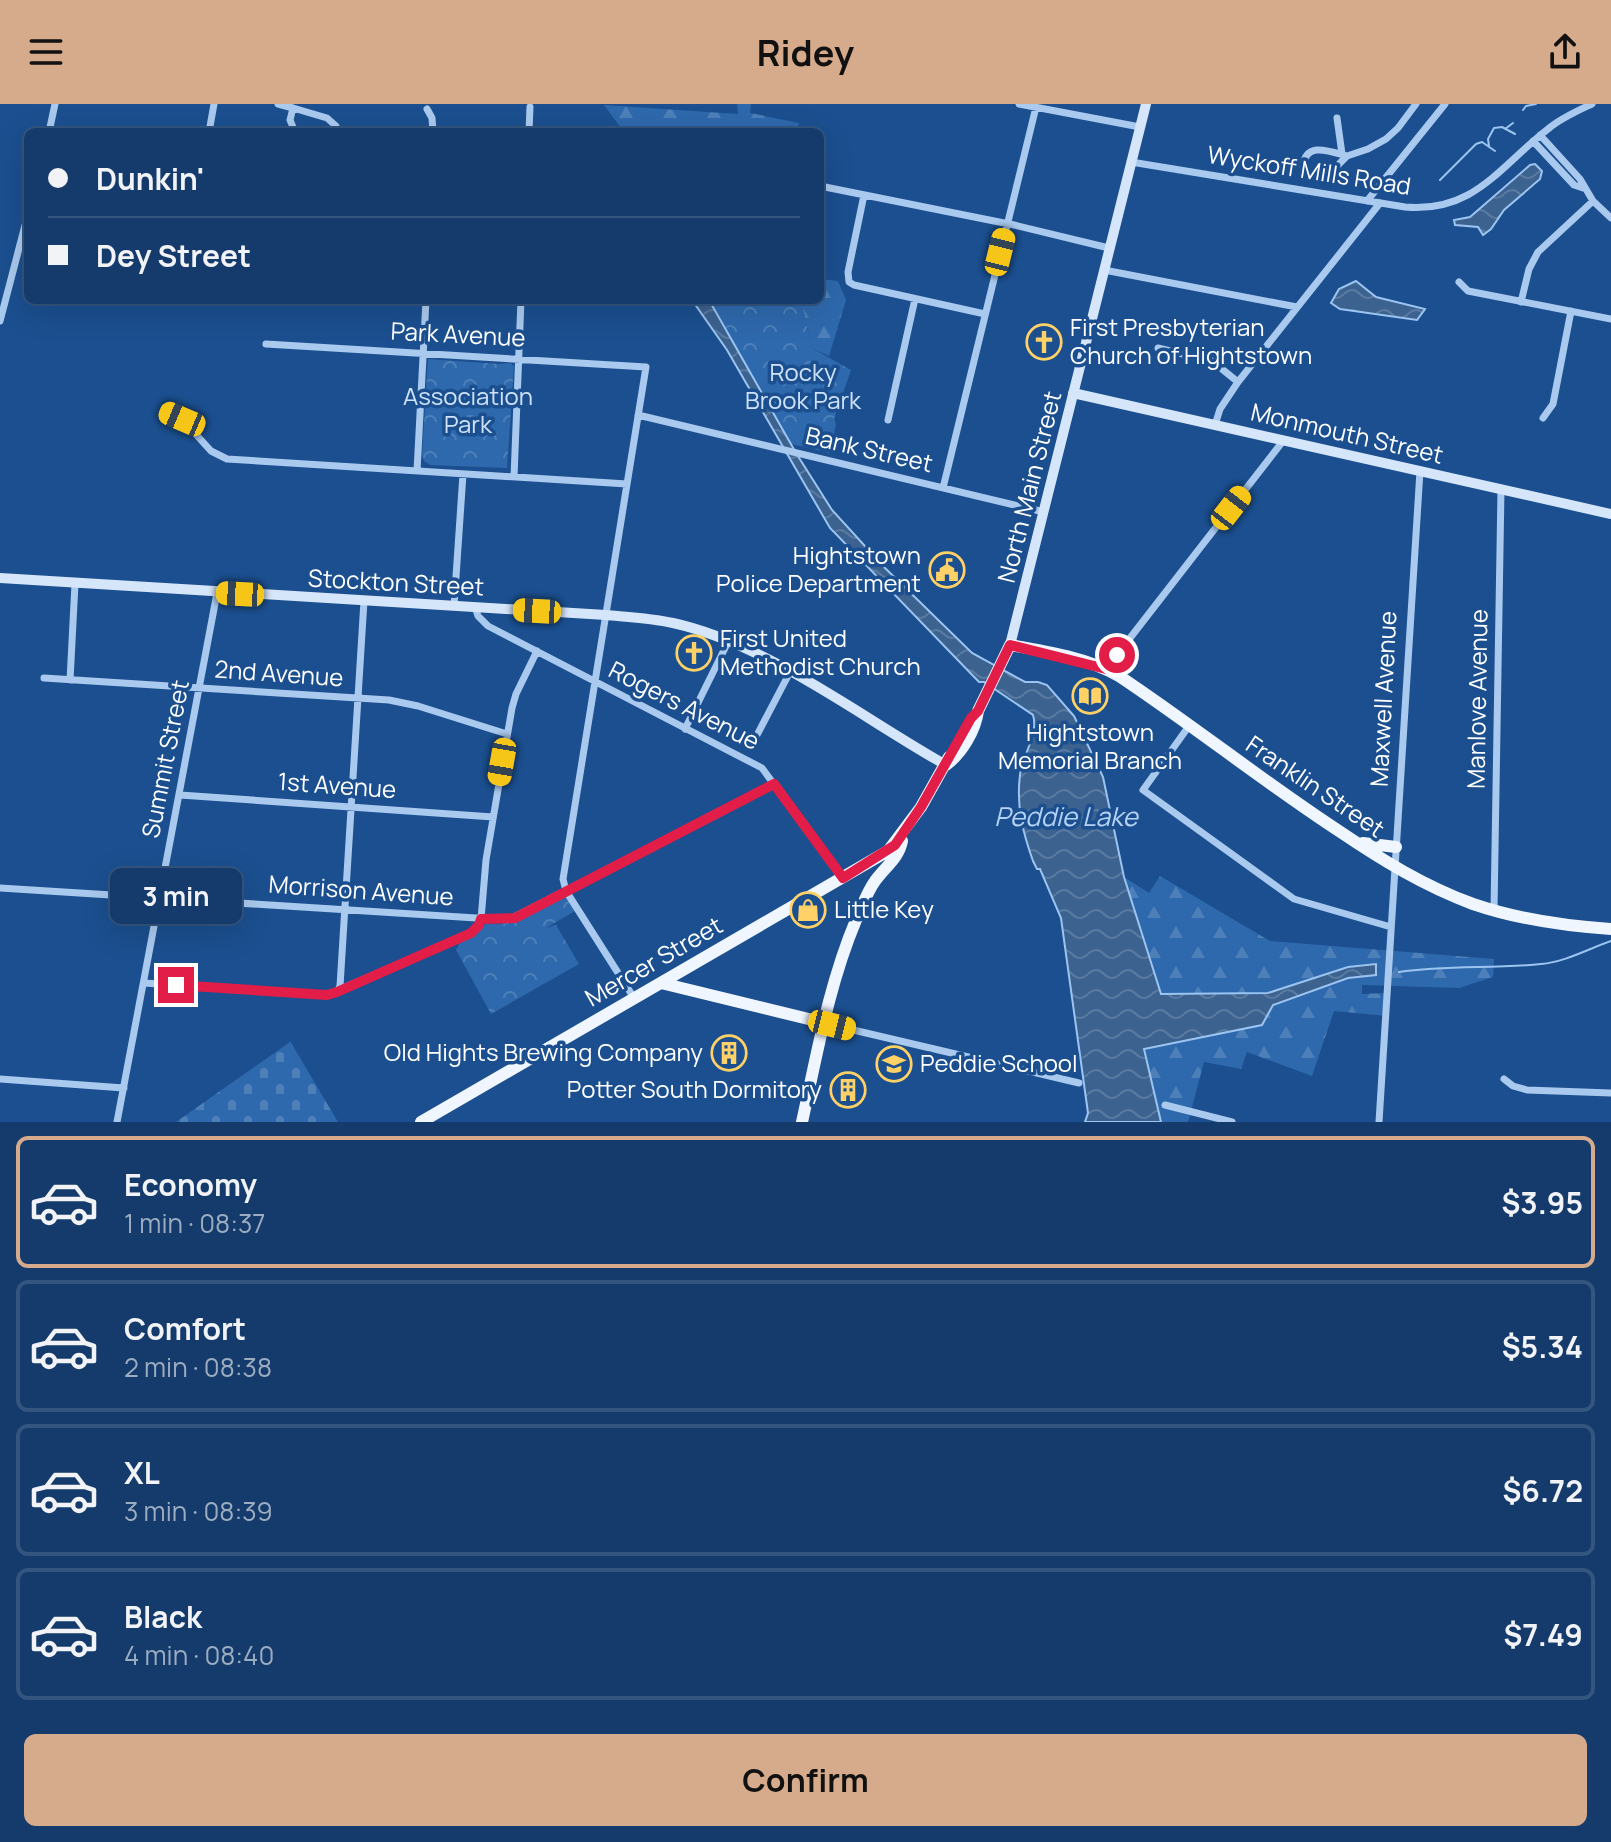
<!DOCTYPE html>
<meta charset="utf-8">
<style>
:root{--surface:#143b6b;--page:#214673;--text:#f1f3f6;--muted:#9dadc1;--line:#33557e;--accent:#d6ab8b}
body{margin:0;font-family:Manrope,sans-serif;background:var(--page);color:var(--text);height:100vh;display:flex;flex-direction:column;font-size:30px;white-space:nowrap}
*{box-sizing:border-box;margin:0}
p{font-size:26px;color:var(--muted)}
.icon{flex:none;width:44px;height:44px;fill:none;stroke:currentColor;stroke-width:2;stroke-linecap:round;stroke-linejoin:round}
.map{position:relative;height:1018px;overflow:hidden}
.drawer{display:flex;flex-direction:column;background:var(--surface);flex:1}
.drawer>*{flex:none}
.banner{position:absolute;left:24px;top:24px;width:800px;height:176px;border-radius:12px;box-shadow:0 8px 32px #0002,0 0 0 2px var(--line);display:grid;align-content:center;height:176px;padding:0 24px;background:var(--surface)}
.end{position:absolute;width:36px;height:36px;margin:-18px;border:10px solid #e11d48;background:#fff;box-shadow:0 0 0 4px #fff}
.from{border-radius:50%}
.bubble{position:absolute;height:56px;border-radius:12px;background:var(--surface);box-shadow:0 8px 32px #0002,0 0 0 2px var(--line);font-size:26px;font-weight:700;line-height:56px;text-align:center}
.car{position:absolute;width:24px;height:48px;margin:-24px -12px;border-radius:10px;box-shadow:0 0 6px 2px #0007;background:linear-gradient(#f5c518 24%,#345 0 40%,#f5c518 0 76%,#345 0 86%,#f5c518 0)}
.banner b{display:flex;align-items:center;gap:28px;height:76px;font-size:30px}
.banner b+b{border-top:2px solid var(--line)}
.banner i{width:20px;height:20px;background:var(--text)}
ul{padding:14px 0 0;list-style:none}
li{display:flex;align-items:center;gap:24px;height:132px;margin:0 16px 12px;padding:0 8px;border:4px solid var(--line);border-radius:12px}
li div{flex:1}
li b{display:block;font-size:30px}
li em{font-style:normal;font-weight:700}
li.active{border-color:var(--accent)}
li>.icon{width:72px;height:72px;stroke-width:1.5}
.cta{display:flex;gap:16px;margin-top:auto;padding:16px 24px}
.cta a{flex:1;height:92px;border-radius:12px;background:var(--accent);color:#111;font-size:32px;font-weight:700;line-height:92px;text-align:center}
header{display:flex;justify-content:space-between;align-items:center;height:104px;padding:0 24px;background:var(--accent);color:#111;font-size:36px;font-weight:700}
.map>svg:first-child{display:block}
</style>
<header><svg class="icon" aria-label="menu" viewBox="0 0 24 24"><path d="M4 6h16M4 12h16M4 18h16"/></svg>Ridey<svg class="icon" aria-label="share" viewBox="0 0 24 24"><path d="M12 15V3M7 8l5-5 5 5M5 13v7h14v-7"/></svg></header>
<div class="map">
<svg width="1611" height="1018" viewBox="0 0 1611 1018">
<defs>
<pattern id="forest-firs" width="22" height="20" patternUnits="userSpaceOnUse" patternTransform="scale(2)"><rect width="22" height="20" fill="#2e69ad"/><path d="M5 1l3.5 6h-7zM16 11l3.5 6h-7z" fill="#4d80b9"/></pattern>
<pattern id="cemetery-stones" width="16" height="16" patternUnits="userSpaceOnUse" patternTransform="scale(2)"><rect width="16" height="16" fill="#2e69ad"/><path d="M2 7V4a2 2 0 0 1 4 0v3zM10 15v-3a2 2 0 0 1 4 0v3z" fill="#4d80b9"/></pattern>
<pattern id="park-crowns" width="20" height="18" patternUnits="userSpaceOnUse" patternTransform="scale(2)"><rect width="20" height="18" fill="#2e69ad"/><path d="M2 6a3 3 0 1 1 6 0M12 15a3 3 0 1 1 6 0" fill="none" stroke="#4d80b9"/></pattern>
<pattern id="water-waves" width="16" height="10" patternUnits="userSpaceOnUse" patternTransform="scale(2)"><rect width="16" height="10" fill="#3c6290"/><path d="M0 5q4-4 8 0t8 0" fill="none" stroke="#597aa1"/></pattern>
</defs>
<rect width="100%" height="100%" fill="#1b4f8f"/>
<path fill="url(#forest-firs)" d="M737,0H751L750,9L799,19L797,28H624L604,1L738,10Z
M820,175L838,177L846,196L829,252L812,244L801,196H820Z
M1160,772L1270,837L1494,855L1493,873L1459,884L1362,881V890L1388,889L1387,912L1334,907L1312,972L1247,948L1241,965L1204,958L1188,1018H1161L1143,945L1262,921L1272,901L1348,874L1375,871L1378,865L1268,889L1161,890L1124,773L1149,789Z"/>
<path fill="url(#cemetery-stones)" d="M290,937L338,1018H176L290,938Z"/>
<path fill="url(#park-crowns)" d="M709,196H801L812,244L851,266L834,315L836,320L830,349L791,340Z
M428,255L499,260L510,259L514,262L507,364L430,361L424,357L422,351Z
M565,791L575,807L546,824L556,821L579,860L491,910L456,846L459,840L486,820H509Z"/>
<path fill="url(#water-waves)" stroke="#9cc4f0" stroke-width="2" d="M1535,60L1542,67L1540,75L1504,106L1491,125L1483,131L1478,123L1455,121L1454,116L1470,113L1530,61Z
M1356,177L1376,193L1425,205L1417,216L1340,205L1331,199L1339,185Z
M692,196H709L796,349L832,406L884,463L972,549L1025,578H1038L1047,581L1074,612L1103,673L1124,773L1161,890L1268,889L1348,863L1376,860V871L1348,874L1273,901L1262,921L1144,945L1161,1018H1085L1088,1009L1061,814L1040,765H1037L1033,757C1023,729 1016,702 1020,671C1022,652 1039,630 1033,611L984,578H979L830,424L727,246Z"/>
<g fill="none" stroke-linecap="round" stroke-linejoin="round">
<path stroke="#9cc4f0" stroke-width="2" d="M1523,6L1526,2L1536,0
M1505,25L1513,19
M1489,42L1488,35L1494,24L1502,23L1515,30
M1440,76L1476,40L1482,38L1495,47
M1399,868C1447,861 1494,865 1541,860C1565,858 1588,845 1611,837"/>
<path stroke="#a9c9ee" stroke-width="7" d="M278,0L293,4
M1019,0L1140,23
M427,5L432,14L433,28
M1337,14L1342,50
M49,28L55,0
M209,28L214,0
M295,28L290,16L293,4L327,14L336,22V28
M529,28L530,3
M1540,31L1580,75L1593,97L1611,114
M1533,37L1574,81L1583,84
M1347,52C1329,47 1305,37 1303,63L1309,73L1324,75L1347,52L1368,45L1386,35L1398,24L1416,0
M1131,58L1405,103C1474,109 1499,63 1548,25C1561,14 1577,7 1592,0
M820,82L1014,121L1109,144
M864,91L848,168L849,178L854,181L985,210
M1367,97L1445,0
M1104,166L1297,203
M1459,178L1468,187L1611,215
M1521,198L1529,165L1538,148L1593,97
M0,217L28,110
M266,240L646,263L563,775L566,787L634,894
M1158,244L1212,257L1238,278
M167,309L182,315L211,347L227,355L627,380
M638,311L1044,408
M1543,314L1553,300L1571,207
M888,316L915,195
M1215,321L1220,305L1238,278L1380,99
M417,367L426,196
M514,373L521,196
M943,384L1036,3
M454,502L463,370
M475,503L478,512L488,522L762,664L843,774
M1106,565L1283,337
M44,574L389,596L418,602L507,630
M70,576L75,480
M1189,622L1143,686L1294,795L1391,823
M685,625L728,538
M757,631L790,568
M180,691L493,713
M0,784L508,816L774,680
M1494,806L1501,385
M144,879L327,891L471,829L479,821L481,815L486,756L512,604L516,590L537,547
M337,888L340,882L364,497
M832,921L1079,979
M0,975L124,984
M1504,975L1513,982L1527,986L1611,989
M1165,1001L1232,1018
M117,1018L217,489
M1379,1018L1420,367"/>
<path stroke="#d6e6fa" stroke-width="10" d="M1073,289L1611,410
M0,474L606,511C628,513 651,514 673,519C768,540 862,614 946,661
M1010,541L1146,0"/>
<path stroke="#f0f6ff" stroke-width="12" d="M946,661C962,649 975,627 978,607L1010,541C1045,547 1088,554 1119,572C1194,622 1264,678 1339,727C1382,756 1424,782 1473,800C1517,815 1564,822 1611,825
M1363,739L1396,743
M661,879L829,920
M421,1018L888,747L921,703L949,653
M802,1018C817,950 829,880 856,816C862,803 867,788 875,777C885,763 899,754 902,737"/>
</g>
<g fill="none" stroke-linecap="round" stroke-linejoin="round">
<path stroke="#e11d48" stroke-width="10" d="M176,881L327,891L337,888L471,829L479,821L481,815L515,814L774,680L843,774L895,741L921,703L971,614L978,607L1010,541L1106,565L1117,551"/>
</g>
<defs>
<symbol id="church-ring" viewBox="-11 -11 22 22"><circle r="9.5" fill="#1b4f8f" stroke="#ffd166" stroke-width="1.5"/><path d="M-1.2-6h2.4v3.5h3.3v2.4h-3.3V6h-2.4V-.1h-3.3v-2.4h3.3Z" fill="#ffd166"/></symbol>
<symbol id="civic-ring" viewBox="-11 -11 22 22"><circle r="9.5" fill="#1b4f8f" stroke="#ffd166" stroke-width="1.5"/><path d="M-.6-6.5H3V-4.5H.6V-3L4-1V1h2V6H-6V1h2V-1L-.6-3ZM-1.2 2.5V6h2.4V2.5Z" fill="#ffd166"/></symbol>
<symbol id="library-ring" viewBox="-11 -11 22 22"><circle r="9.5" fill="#1b4f8f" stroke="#ffd166" stroke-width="1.5"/><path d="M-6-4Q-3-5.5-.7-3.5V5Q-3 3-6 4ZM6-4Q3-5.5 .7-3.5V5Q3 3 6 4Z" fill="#ffd166"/></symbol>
<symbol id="shop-ring" viewBox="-11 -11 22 22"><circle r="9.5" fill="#1b4f8f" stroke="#ffd166" stroke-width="1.5"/><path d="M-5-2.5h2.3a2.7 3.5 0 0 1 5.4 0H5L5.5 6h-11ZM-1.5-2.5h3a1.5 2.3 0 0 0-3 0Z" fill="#ffd166"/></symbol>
<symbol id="building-ring" viewBox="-11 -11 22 22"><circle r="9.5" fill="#1b4f8f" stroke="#ffd166" stroke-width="1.5"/><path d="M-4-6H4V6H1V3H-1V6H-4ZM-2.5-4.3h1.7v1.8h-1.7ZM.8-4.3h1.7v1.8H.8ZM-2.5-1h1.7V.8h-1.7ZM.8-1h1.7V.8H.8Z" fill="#ffd166"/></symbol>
<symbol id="school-ring" viewBox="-11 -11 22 22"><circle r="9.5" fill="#1b4f8f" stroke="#ffd166" stroke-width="1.5"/><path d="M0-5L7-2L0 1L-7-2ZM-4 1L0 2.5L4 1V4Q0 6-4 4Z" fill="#ffd166"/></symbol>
</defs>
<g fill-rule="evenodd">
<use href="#church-ring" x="1024" y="218" width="40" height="40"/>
<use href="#civic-ring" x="927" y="446" width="40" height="40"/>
<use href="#church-ring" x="674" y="529" width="40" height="40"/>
<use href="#library-ring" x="1070" y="572" width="40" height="40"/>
<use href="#shop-ring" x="788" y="786" width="40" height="40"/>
<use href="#building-ring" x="709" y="929" width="40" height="40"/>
<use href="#school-ring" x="874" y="940" width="40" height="40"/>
<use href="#building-ring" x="828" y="966" width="40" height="40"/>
</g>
<g text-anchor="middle" stroke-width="7" stroke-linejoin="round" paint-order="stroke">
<g font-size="24" fill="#fff" stroke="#1b4f8f">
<text transform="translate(1309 67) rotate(9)" y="8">Wyckoff Mills Road</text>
<text transform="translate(458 231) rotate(3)" y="8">Park Avenue</text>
<text transform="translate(1347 330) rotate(13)" y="8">Monmouth Street</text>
<text transform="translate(869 346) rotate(13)" y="8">Bank Street</text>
<text transform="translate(1030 383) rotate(-76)" y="8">North Main Street</text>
<text transform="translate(396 479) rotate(3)" y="8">Stockton Street</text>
<text transform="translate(279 570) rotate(4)" y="8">2nd Avenue</text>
<text transform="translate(1384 595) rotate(-87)" y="8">Maxwell Avenue</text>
<text transform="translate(1478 595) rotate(-89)" y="8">Manlove Avenue</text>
<text transform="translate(684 602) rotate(27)" y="8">Rogers Avenue</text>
<text transform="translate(166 655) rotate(-79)" y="8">Summit Street</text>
<text transform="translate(337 682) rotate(4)" y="8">1st Avenue</text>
<text transform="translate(1315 683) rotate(34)" y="8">Franklin Street</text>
<text transform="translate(361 787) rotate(4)" y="8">Morrison Avenue</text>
<text transform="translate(654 858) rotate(-30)" y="8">Mercer Street</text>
</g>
<g font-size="24" fill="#fff" stroke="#1b4f8f" text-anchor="start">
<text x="1070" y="232">First Presbyterian<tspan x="1070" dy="28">Church of Hightstown</tspan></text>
<text x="921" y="460" text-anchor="end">Hightstown<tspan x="921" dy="28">Police Department</tspan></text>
<text x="720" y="543">First United<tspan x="720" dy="28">Methodist Church</tspan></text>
<text x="1090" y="637" text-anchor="middle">Hightstown<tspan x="1090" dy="28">Memorial Branch</tspan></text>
<text x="834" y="814">Little Key</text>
<text x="703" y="957" text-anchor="end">Old Hights Brewing Company</text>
<text x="920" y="968">Peddie School</text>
<text x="822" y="994" text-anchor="end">Potter South Dormitory</text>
</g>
<g font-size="24" fill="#cfe3fa" stroke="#1b4f8f">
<text x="803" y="277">Rocky<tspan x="803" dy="28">Brook Park</tspan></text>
<text x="468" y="301">Association<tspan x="468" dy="28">Park</tspan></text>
</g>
<g font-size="26" font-style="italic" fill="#b5d3f5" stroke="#1b4f8f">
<text x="1066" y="722">Peddie Lake</text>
</g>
</g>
</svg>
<i class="end from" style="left:1117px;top:551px"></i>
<i class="end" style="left:176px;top:881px"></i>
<div class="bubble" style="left:110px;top:764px;width:132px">3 min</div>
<i class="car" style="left:1000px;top:148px;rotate:14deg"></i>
<i class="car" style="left:182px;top:315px;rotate:293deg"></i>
<i class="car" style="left:1231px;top:404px;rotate:38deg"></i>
<i class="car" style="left:240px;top:490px;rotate:273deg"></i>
<i class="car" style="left:537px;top:507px;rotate:273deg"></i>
<i class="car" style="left:502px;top:658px;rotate:190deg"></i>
<i class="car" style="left:832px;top:921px;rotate:104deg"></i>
<div class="banner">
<b><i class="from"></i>Dunkin'</b>
<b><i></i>Dey Street</b>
</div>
</div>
<section class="drawer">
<ul>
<li class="active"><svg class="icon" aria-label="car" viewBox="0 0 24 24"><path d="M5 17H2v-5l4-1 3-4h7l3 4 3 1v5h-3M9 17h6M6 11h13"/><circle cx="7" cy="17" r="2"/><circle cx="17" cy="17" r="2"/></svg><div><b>Economy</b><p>1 min · 08:37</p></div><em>$3.95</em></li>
<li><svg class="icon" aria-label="car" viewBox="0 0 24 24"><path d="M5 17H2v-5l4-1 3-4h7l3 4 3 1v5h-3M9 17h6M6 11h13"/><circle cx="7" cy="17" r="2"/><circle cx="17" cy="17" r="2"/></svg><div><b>Comfort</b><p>2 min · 08:38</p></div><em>$5.34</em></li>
<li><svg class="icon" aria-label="car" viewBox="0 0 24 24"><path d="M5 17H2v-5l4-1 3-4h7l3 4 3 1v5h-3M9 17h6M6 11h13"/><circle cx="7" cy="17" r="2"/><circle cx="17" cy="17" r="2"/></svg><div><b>XL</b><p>3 min · 08:39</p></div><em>$6.72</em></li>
<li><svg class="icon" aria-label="car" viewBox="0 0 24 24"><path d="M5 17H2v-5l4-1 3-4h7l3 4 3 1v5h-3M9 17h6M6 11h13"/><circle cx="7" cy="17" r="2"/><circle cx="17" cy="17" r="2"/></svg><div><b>Black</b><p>4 min · 08:40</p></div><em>$7.49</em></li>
</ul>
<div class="cta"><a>Confirm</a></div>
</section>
